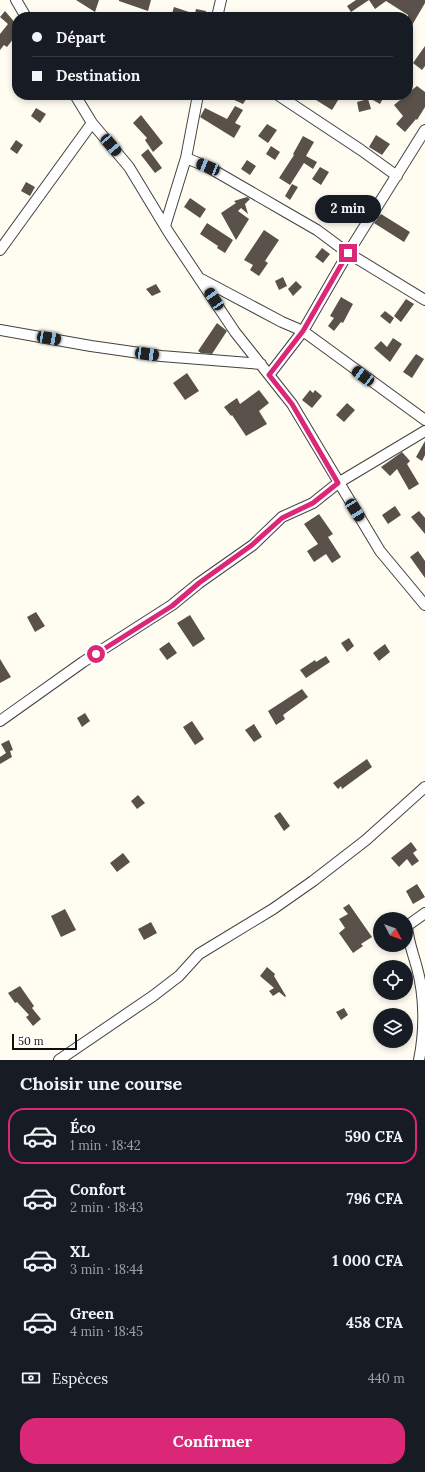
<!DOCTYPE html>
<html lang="fr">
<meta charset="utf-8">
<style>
:root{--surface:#171b24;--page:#20242c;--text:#f1f3f6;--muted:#9ea1a6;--line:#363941;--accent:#db2777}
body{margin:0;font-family:Lora,serif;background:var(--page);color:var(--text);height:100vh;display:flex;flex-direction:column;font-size:15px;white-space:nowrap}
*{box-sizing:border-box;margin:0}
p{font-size:13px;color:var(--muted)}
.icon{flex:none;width:22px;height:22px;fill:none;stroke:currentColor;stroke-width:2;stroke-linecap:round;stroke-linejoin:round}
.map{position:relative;height:1060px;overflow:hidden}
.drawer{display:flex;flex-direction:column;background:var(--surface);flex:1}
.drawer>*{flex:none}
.guide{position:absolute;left:12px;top:12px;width:401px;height:88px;border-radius:16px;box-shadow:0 2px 6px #0003;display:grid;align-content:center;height:88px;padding:0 20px;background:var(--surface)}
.needle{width:26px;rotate:131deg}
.buttons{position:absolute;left:373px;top:912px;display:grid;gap:8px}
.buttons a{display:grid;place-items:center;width:40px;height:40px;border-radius:50%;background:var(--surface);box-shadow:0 2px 6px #0003;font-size:20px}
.scale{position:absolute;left:12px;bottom:10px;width:65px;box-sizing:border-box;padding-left:4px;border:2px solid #0f0f0f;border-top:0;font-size:11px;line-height:14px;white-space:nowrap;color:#0f0f0f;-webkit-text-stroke:3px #fff;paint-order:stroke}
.end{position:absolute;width:18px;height:18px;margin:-9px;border:5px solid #db2777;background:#fff;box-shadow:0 0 0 2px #fff}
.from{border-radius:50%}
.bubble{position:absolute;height:28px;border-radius:14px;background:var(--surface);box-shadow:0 2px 6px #0003;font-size:13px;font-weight:800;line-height:28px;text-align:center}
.car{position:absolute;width:12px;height:24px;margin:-12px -6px;border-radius:5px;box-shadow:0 0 3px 1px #0007;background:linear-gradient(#222 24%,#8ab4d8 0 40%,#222 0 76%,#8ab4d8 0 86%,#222 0)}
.guide b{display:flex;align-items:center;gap:14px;height:38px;font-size:15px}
.guide b+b{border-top:1px solid var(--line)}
.guide i{width:10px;height:10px;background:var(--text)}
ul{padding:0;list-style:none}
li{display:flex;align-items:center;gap:12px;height:56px;margin:0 8px 6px;padding:0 12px;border:2px solid transparent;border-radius:16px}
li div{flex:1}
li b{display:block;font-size:15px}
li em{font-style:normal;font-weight:800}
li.selected{border-color:var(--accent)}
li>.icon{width:36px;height:36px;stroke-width:1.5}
h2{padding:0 20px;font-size:18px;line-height:48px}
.pay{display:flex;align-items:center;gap:10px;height:44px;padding:0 20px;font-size:15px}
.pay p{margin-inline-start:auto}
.primary-button{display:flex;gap:8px;margin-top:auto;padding:8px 20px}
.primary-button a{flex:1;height:46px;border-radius:16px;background:var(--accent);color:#fff;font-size:16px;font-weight:800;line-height:46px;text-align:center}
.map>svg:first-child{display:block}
</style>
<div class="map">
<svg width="425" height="1060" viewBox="0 0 425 1060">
<rect width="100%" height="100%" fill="#fffdf1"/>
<path fill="#59514a" d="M76,0H99L95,12Z
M119,0H151L148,11L119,1Z
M356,0H425V3L408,32V15L386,1L375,9L369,0L351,12L347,6Z
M174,7L195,14L196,9L206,11L205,17H171Z
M5,11L17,25V34L7,47L4,45L0,50V34L8,24L0,17Z
M425,46V66L422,70L413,63Z
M417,86L425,92V107L417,120L416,119L405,132L396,124L403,116L394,105L406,95H408V93Z
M223,95H249L243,104Z
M308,95H336L340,97L332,110Z
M364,95H385L380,104Z
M368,99L371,109L359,112L357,102Z
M235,106L243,110L235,123L241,126L234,138L200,117L205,108L227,119Z
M36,108L46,114L40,123L31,116Z
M141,115L163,143L153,152L145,140L147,138L133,123Z
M267,124L277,130L268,143L258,136Z
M376,135L390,144L382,155L369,147Z
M303,136L314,142L306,156L317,162L313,169L304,163L290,185L279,178L294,155L293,154Z
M16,140L23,145L17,154L10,149Z
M271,146L280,152L275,160L266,154Z
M148,149L162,168L155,173L141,155Z
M247,160L256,166L250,175L241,169Z
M320,167L329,172L321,185L312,179Z
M26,182L35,187L30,196L21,191Z
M292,184L298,187L290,200L285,196Z
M247,197L250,199L245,204L248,214L241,208L238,211L249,219L236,240L221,213L236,203L234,201Z
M190,198L206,209L200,218L184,207Z
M381,214L410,232L404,242L374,223Z
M207,223L233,240L225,253L217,248L218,246L200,234Z
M264,230L279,240L265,261L268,263L259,276L250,270L253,265L244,260Z
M322,248L330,254L323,263L315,257Z
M283,277L287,286L279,290L275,281Z
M296,281L302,287L293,296L288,289Z
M156,284L161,292L152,296L146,289Z
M341,297L353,304L343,323L341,322L334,331L328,326L334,318L330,316Z
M406,299L414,304L401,322L394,316Z
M385,311L394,318L390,324L380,316Z
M217,323L227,331L212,354L201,353L198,351Z
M393,338L402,344L390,362L374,348L381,341L387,347Z
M416,354L424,359L412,378L403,372Z
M187,373L199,391L185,400L173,383Z
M259,390L269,403L259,411L267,424L246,436L232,415L231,416L224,407L237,398L240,404Z
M310,390L313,393L315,390L322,396L312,408L302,400Z
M347,403L355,410L344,422L336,415Z
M425,441V455L422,461L416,457Z
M402,452L410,461L407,464L419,484L409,490L397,469L390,476L381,467Z
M395,506L401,515L388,524L382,515Z
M419,511L425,518V534L411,517Z
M319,514L333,534L328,537L341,557L332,563L326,554L314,562L307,551L318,544L304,524Z
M418,551L425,561V578L410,557Z
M36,612L45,626L35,632L27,617Z
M190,615L205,639L193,647L177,623Z
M349,638L354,646L347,652L341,643Z
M169,642L177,653L167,660L159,649Z
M385,644L390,652L379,661L373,653Z
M326,656L330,662L306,678L300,670L315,660L316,662Z
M0,659L11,677L0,683Z
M302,689L308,697L283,715L285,719L276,725L268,711Z
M85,713L90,721L82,727L77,718Z
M192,721L204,739L195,745L183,727Z
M254,724L262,737L254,742L245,730Z
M9,740L13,750L10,751L12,757L0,764V757L6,753L1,744Z
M367,759L372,767L342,789L341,786L338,789L333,783Z
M138,795L145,803L137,809L131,801Z
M280,812L290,826L284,831L274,816Z
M411,842L417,850L413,853L419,861L412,866L407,859L399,867L391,858Z
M123,853L130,862L117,872L110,863Z
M417,884L425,897L413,904L406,891Z
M349,904L372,937L361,944L363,946L353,953L339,933L345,928L339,919L348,914L343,908Z
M65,909L76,930L61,937L51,916Z
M151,922L157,933L144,940L138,929Z
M267,967L275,974L274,976L286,996L285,997L279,992L273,996L269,991L274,988L260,976Z
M20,986L34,1006L32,1008L41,1019L33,1026L26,1017L29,1015L17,1002L15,1003L8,993Z
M344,1008L348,1015L341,1020L336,1012Z"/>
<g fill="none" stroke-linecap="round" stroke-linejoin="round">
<defs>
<path id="minor" d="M16,0L26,17
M217,17L221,0
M75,95L92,123L129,167L169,233L235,332L292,404L380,551L425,605
M278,95L361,150L397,176
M186,158L208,167L284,211L317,230L348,253L425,300
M165,226L186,158L198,95
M0,250L92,123
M201,279L282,322L303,331L425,420
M0,330L91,346L161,356L261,364
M269,375L303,331L348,253L425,130
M0,721L83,662L172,605L199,583L253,545L282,517L313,503L338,483L425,431
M59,1060L153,996L179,976L199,954L273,909L313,881L366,840L425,787
M419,1060C425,1031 425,997 417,968C413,953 408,941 407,926L425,913"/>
</defs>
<use href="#minor" stroke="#424242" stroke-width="12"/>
<use href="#minor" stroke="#fff" stroke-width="10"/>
</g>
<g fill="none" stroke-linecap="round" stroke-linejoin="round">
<path stroke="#db2777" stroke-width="5" d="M96,654L172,606L199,583L252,545L282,518L313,503L338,483L292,404L269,375L303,331L348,253"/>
</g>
</svg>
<div class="buttons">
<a><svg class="needle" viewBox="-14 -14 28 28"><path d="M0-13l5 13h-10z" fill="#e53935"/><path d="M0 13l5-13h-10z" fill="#9ea1a6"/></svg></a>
<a><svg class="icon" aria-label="locate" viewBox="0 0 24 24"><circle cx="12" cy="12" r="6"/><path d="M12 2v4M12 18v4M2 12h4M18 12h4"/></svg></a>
<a><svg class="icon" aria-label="layers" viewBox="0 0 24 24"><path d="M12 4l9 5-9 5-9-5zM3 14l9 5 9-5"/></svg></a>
</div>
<div class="scale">50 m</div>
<i class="end from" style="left:96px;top:654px"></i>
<i class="end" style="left:348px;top:253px"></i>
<div class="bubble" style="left:315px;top:195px;width:66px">2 min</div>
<i class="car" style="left:111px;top:145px;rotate:140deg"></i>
<i class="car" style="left:208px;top:167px;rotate:292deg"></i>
<i class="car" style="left:214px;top:299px;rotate:326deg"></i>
<i class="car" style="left:49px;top:338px;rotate:100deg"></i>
<i class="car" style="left:147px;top:354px;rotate:98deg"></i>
<i class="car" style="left:363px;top:376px;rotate:307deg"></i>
<i class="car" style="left:355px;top:510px;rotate:148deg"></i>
<div class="guide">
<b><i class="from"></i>Départ</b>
<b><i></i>Destination</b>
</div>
</div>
<section class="drawer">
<h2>Choisir une course</h2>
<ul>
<li class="selected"><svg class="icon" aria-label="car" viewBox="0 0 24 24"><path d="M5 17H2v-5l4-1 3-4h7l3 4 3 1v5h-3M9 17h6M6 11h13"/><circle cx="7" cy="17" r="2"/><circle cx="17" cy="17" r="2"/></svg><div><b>Éco</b><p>1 min · 18:42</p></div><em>590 CFA</em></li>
<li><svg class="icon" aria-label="car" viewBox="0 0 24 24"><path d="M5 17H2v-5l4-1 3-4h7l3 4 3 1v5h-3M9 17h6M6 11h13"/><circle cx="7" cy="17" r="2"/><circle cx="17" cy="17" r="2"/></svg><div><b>Confort</b><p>2 min · 18:43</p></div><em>796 CFA</em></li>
<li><svg class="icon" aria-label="car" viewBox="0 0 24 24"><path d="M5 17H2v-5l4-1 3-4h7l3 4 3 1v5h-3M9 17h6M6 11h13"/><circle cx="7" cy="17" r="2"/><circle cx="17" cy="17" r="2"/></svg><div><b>XL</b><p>3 min · 18:44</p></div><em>1 000 CFA</em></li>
<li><svg class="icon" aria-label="car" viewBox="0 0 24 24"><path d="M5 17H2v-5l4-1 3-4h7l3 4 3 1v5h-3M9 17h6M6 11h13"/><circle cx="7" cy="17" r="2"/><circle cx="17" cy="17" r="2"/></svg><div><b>Green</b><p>4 min · 18:45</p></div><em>458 CFA</em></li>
</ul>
<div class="pay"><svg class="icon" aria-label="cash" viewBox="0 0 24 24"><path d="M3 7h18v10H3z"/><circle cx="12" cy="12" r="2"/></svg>Espèces<p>440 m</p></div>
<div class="primary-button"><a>Confirmer</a></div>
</section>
